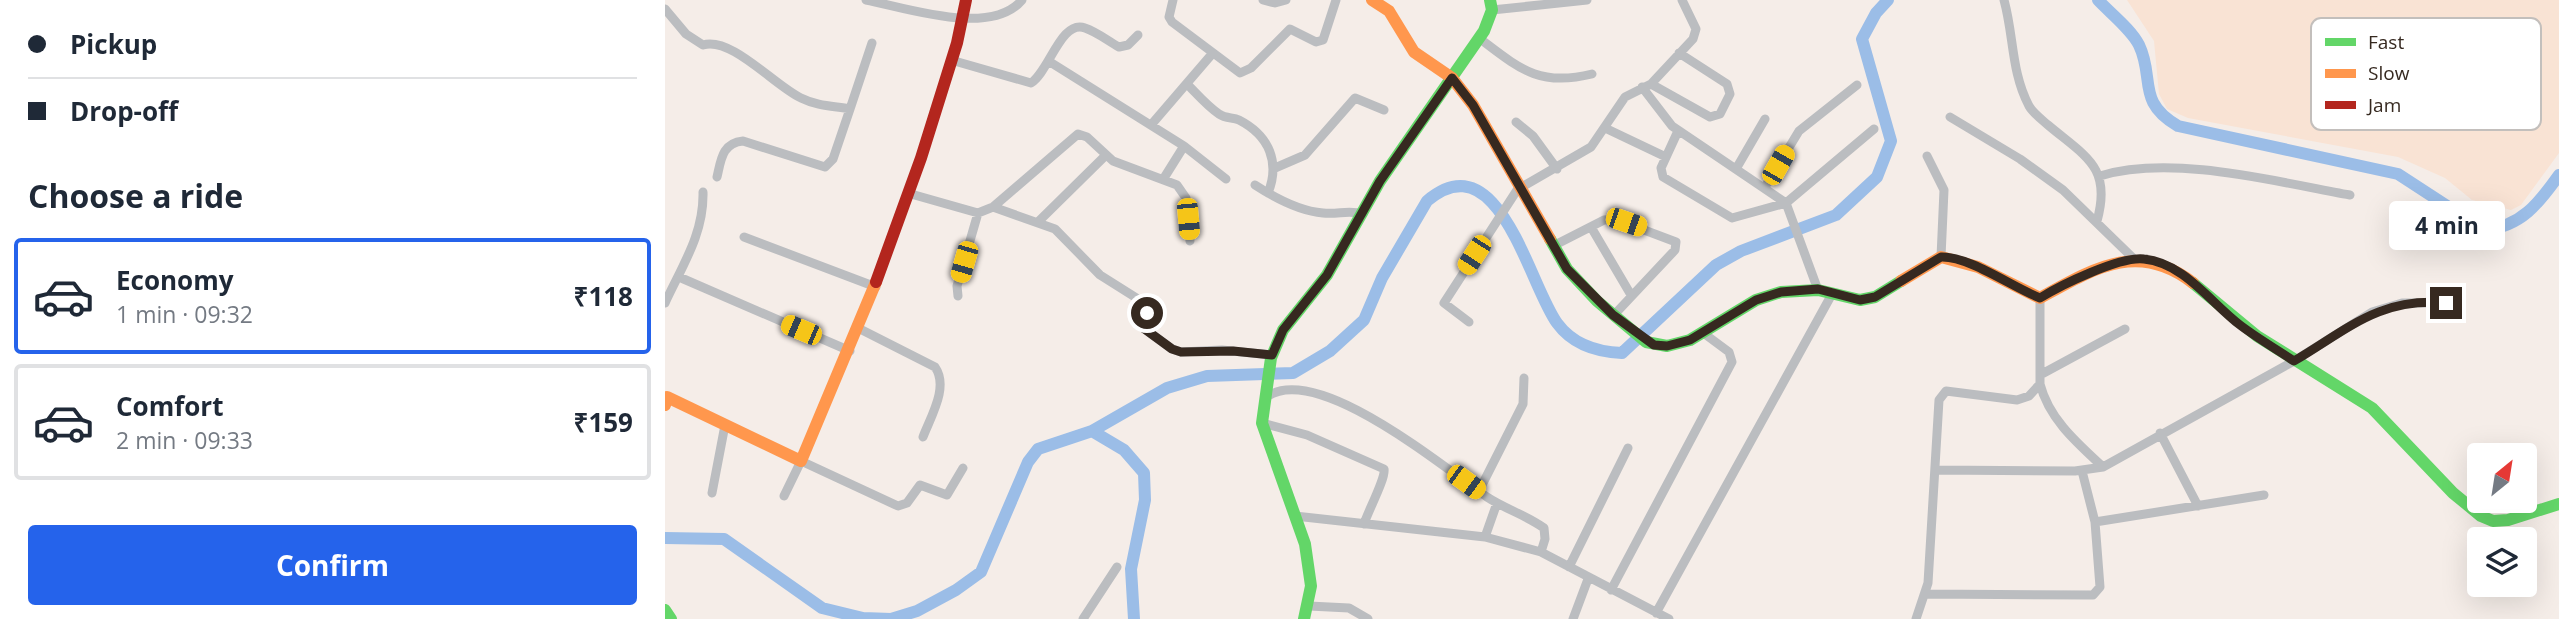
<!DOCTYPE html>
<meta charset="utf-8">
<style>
:root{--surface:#fff;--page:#f2f2f3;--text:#1f2937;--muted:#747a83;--line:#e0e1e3;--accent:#2563eb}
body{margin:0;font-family:"Open Sans",sans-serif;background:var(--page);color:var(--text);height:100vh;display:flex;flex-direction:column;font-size:26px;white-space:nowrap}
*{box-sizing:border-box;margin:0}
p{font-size:23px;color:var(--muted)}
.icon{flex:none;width:38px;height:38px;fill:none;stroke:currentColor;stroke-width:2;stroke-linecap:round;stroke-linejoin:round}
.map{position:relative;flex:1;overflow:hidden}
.drawer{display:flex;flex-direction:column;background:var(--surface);width:665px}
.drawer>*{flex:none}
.guide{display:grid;align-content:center;height:154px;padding:0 28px;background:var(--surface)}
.needle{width:46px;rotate:30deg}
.tools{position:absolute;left:1802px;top:443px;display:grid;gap:14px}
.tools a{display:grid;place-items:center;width:70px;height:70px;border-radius:7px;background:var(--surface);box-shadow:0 7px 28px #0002;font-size:35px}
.end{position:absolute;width:32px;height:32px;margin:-16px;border:9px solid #362920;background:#fff;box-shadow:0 0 0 4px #fff}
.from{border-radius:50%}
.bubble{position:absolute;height:49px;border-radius:7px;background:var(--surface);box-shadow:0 7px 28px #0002;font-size:23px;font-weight:700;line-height:49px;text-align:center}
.car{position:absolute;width:21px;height:42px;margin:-21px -10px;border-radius:9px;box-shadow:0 0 5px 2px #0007;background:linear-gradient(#f5c518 24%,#345 0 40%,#f5c518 0 76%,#345 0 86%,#f5c518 0)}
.guide b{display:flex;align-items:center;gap:24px;height:66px;font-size:26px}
.guide b+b{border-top:2px solid var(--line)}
.guide i{width:18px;height:18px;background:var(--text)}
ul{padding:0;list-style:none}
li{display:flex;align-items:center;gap:21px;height:116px;margin:0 14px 10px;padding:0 14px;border:4px solid var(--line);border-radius:7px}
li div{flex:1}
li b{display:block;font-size:26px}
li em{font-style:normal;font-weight:700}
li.selected{border-color:var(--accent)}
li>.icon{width:63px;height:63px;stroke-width:1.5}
h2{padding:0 28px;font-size:32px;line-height:84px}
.button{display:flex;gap:14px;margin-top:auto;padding:14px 28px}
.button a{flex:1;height:80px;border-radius:7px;background:var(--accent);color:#fff;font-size:28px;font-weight:700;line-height:80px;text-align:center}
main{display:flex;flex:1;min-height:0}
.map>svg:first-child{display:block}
</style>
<main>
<section class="drawer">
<div class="guide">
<b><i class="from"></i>Pickup</b>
<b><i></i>Drop-off</b>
</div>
<h2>Choose a ride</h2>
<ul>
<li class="selected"><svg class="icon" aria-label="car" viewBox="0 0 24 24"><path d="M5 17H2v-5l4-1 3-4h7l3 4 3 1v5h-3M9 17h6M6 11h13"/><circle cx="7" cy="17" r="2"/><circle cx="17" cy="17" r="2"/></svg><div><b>Economy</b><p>1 min · 09:32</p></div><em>₹118</em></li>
<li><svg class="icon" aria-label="car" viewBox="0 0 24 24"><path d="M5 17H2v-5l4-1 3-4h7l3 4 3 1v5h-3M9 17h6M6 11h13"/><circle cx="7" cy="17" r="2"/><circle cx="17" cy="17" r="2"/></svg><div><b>Comfort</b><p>2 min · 09:33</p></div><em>₹159</em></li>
</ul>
<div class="button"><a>Confirm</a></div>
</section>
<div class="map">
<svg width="1894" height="619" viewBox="0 0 1894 619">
<rect width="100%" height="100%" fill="#f5ede8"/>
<path fill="#f9e3d4" d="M1462,0H1894V153L1856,205L1846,210L1807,200L1780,178L1733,157L1523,118L1502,109L1494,94L1489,41Z"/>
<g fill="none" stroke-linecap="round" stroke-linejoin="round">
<path stroke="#9bbde7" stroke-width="12" d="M1433,0C1445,13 1466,29 1474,45C1490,78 1471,102 1513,126L1733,174L1819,230C1856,227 1874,203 1894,175
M427,431L459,450L479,473L480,500L466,569L469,619
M0,538L59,539L157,608L198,618L226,619L252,611L291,590L316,572L363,462L373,449L427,431L502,388L542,376L628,373L665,351L699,320L717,278L762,201C834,140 864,285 892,323C908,345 932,352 957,353L1051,265L1076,251L1171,215L1212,177L1226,141L1197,39L1211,13L1223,0"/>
<path stroke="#bbbdc0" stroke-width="9" d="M201,0C242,8 326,37 357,0
M508,0L504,17L507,22L575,73L586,68L625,29L651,42L658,40L671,0
M598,0L610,3L621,0
M1339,0C1349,36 1346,72 1364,106C1368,113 1376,119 1383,125C1421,157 1447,167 1432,221
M0,9L21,34L38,45C66,36 110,86 136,98C152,106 168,106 185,109L168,159L160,167L78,141C57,143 56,160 52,177
M827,10L922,0
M814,38C855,69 874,87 927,74
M286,60L366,83C384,72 396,19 420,28C432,32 443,41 454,47L463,45L473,35
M385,62L519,146L561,179
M522,84C532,94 542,106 554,114C561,119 568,117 574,120C605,136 615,163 603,193
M986,84L1045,117L1055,114L1065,94L1062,84L1014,53
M977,87L1007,126L1121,203L1153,290
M185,109L207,43
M1285,117L1355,159L1398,190L1469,259
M851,122L868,136L892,169
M486,125L547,54
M940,128L1001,157
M1013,131L996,168L998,177L1067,218L1121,203L1209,129
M1262,156L1279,190L1276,257
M610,168L640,155L690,98L719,110
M1071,169L1100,119
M1435,176C1507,154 1612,182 1685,195
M499,178L519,146
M590,185C610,198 634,211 658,213C673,215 683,209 698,214
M1100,187L1134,131L1192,85
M855,188L926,147L960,97L986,84L1028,39L1031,29L1017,0
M246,194L313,213L328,207L413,134L422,137L448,161L512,185L521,198L525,241
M328,207L390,229L435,275L481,304L477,327L507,349L516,352L557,350L607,355
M374,221L440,156
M926,227L966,295
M79,237L211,287
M888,246L939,220L950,219L1011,242L1010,250L949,315
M14,277L185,351
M293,296L292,286L313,213
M0,303C17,266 39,234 38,192
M804,322L779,303L854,187
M195,329L270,367C284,387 266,416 258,437
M1375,375L1460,329
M1375,384C1384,419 1412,443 1438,467L1629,361L1707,312L1737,303H1781
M600,398C650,359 780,469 822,497C840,509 861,515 879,528L880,539L876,552
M597,423L642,435L719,469C721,478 703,511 699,524
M1495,433L1533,506
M1271,470L1410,471L1438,467
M1417,471L1430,522L1599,495
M814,491L858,404L859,378
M47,493L60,425
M119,496L136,461L233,506L242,503L255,485L282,495L298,468
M630,516L820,537L876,552L1004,619
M820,537L832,503
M904,567L963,448
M946,590L1067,362L1064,352L1037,332
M1261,594L1428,595L1435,587L1430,522
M644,606L684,608L703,619
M991,613L1167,294
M418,619L452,567
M908,619L923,579
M1251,619L1263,583L1274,400L1281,391L1352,400L1364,396L1375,384V298"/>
<path stroke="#63d668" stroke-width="12" d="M885,239L902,269L932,301L981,342L1002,346L1025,340L1091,300L1116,292L1153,290L1195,300L1210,297L1236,281
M1528,283L1592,336L1707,408L1788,493L1816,516L1828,521L1843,520L1894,504
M0,610L6,619
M639,619L646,586L640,544L597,423L606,358L618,330L662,275L715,181L819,31L827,10L825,0"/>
<path stroke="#ff974d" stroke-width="12" d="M707,0L724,11L749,52L787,78L808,105L885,239
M1236,281L1276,257L1313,267L1375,298C1428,269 1473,240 1528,283
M0,405L2,397L136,461L211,282"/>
<path stroke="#b3261e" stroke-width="12" d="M211,282L256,158L292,43L301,0"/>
</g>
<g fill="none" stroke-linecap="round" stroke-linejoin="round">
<path stroke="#362920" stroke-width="9" d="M482,313L477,327L507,349L516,352L568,351L607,355L618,330L662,275L715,181L787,78L808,105L902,269L948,315L989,345L1002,346L1025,340L1091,300L1116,292L1153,289L1195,300L1210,297L1276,257C1304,256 1347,287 1375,298C1396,285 1455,256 1479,259C1519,263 1545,302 1575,325C1592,338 1611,349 1629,361C1683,329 1715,297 1781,303"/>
</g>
<rect x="1646" y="18" width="230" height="112" rx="10" fill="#fff" stroke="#c3bfbc" stroke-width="2"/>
<rect x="1660" y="38" width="31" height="8" fill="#63d668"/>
<rect x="1660" y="69" width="31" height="9" fill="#ff974d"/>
<rect x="1660" y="101" width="31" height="8" fill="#b3261e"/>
<g font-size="19" fill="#362920">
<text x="1703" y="49">Fast</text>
<text x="1703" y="80">Slow</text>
<text x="1703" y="112">Jam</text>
</g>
</svg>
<div class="tools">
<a><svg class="needle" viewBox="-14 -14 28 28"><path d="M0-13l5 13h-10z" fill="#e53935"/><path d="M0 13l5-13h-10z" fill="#747a83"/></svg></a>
<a><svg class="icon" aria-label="layers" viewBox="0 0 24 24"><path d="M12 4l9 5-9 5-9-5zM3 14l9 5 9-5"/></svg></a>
</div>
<i class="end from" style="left:482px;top:313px"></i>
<i class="end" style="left:1781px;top:303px"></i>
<div class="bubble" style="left:1724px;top:201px;width:116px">4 min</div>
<i class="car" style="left:1113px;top:165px;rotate:30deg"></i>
<i class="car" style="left:523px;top:219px;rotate:175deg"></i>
<i class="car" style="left:961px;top:222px;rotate:109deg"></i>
<i class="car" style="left:809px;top:255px;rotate:213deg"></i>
<i class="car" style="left:299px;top:262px;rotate:196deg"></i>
<i class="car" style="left:136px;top:330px;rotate:293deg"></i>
<i class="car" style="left:801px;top:482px;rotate:126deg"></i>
</div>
</main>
